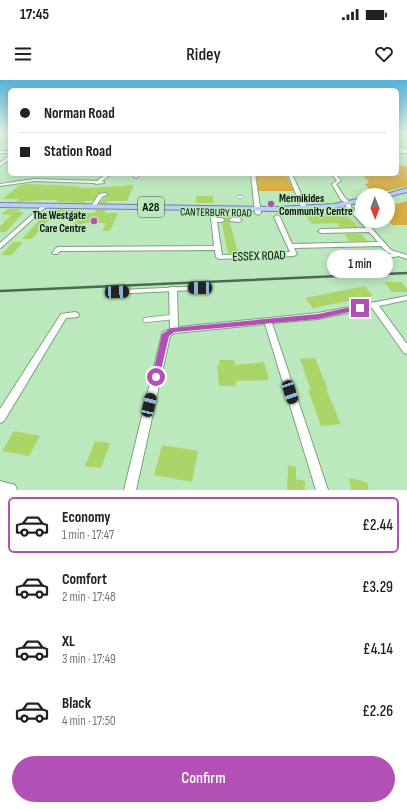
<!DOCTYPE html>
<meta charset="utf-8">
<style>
:root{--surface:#fff;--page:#f6f6f6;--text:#202124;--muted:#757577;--line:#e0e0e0;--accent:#b350b6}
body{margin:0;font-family:"Sofia Sans Condensed",sans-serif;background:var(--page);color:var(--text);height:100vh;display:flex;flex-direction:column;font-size:15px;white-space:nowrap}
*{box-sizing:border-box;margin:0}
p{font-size:13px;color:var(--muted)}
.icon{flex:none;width:22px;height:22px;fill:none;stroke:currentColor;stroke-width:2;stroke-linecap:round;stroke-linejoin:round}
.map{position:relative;height:410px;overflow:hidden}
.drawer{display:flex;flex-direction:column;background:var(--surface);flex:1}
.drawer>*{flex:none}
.guide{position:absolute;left:8px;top:8px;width:391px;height:88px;border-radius:6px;box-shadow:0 2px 10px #0003;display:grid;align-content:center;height:88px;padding:0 12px;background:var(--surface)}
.needle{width:26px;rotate:179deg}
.controls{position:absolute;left:355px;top:108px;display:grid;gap:8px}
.controls a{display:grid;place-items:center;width:40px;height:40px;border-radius:50%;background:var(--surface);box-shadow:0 2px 10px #0003;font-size:20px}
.end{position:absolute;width:18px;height:18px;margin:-9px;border:5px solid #b350b6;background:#fff;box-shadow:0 0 0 2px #fff}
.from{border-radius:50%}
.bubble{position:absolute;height:28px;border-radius:14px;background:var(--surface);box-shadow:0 2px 10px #0003;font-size:13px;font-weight:600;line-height:28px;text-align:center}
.car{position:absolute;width:12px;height:24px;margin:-12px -6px;border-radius:5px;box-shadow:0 0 3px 1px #0007;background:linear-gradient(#222 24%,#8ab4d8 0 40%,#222 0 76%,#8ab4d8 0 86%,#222 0)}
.guide b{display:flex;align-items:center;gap:14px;height:38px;font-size:15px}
.guide b+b{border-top:1px solid var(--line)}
.guide i{width:10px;height:10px;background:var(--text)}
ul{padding:7px 0 0;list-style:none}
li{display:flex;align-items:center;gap:12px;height:56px;margin:0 8px 6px;padding:0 4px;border:2px solid transparent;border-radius:6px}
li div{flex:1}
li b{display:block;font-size:15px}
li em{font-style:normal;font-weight:600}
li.current{border-color:var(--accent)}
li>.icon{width:36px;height:36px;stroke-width:1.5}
.primary-button{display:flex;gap:8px;margin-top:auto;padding:8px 12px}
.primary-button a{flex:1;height:46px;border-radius:24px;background:var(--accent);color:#fff;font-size:16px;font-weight:600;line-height:46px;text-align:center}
.status{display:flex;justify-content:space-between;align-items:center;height:28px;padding:0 20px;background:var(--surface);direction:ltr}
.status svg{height:11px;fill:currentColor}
header{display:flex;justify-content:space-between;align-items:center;height:52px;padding:0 12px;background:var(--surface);font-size:18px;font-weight:600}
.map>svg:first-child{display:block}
</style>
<div class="status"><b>17:45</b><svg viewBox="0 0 49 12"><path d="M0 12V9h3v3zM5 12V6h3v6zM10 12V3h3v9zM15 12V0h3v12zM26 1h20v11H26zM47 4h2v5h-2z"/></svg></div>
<header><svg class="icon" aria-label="menu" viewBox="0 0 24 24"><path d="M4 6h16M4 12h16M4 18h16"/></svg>Ridey<svg class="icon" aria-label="heart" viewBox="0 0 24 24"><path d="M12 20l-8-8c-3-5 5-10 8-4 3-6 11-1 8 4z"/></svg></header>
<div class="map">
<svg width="407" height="410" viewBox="0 0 407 410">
<rect width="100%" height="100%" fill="#bce8be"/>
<path fill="#d8ad42" d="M397,86H407V106L371,115L365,114L374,112L365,105L369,102L364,96L401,95L397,92Z
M254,94H286L294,111H258Z
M407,121V145H393L389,142L367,141H388V126Z"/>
<path fill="#acd569" d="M10,54V61L0,66V55Z
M26,104L78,106L77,107L88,108L134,105L127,121H107V123H100L104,117L108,116V113L105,112L98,113L93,121H86L84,123L55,122L58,120H42L16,122L19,119H2L20,105Z
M196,116H213V123H196Z
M8,129H21L16,132H24L6,152H0V146L11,135L1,134Z
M49,129L79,130L74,137H51L32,159H22Z
M96,130H106L105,133H118L110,151H102L106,143H83L78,150H70L81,133H94Z
M223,132H227L228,135H232L228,140L230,143L238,173H228L222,144L226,140L223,137Z
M345,134L358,147H339L337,143L312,144L306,136Z
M344,154H362L367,161H349Z
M13,162H23L12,175H1Z
M384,202H402L407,209V212H392Z
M365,206L373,216L313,228L305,218Z
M315,278L328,309H326L341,344L321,346L308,310H311L300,279Z
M219,280H234L235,285L264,282L269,300L236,301V306H219L217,285H220Z
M14,351L40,356L29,376L2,371Z
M95,361L110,363L101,388L85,386Z
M162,365L198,371L192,402L154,395Z
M288,385L296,387V399L305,401V410H287Z
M349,398L367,402L369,410H351Z"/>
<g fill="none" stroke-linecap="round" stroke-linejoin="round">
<defs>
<path id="service-far2" d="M238,117H242"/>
<path id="service-far1" d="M356,178L396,175
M117,212L200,208"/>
<path id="service" d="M145,240L173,237"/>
<path id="minor" d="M0,52H7L0,54Z
M397,53H407V55H397Z
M0,71H10V73H0Z
M397,71H406L407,73H397Z
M9,76H10V79L0,86V83Z
M106,94H111L102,101L104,102V103L96,104L94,103L35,101L0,106V104L35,99L97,101Z
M135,94H139L137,98L134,97Z
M251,94H255L261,133L258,135L255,133Z
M288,94H292L309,132L308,133L303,132Z
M332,94H336L341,101L336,104L345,118L351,123V127L362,138V141H365L391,170L407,175V179L387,172L381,166L294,168L297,174L294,176L219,179L216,177L215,170L60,171L57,174H53L52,173L56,168L58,167L214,166L210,128L212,127L214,128L216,138H222L225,140L222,142H217L222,175L290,172L274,137L277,135L280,137L292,164L378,162L369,152L321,153L318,151L321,149L366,148L346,127V123L341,120L332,104L337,101Z
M105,113L107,114V115L103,116L95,127H91V126L99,114Z
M43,125L47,126L2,167L0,168V163Z
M232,138H239L242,140L239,142L230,141L229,140Z
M170,207H176L177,209L178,247L318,233L407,216V220L379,226L407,264V274L404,273L372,228L318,239L272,243L328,410H316L265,244L175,253L170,256L136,410H124L162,254L163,252L170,249L169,209Z
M75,232L78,233L79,235L78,237L66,238L4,341L0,343V329L61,234Z"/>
<path id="tertiary" d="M397,66L407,70V73L397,69Z
M0,401L15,405L17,410H0Z"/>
<path id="trunk" d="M407,108V112L388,117V115H383Z
M362,118V122L334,128L277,131L0,127V123L277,127L334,124Z"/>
</defs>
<use href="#service-far2" stroke="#7aa37d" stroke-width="3"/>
<use href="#service-far1" stroke="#7aa37d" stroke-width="5.5"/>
<use href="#service" stroke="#7aa37d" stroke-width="6"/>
<use href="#minor" stroke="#7aa37d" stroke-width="2"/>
<use href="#tertiary" stroke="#7aa37d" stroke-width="2"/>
<use href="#trunk" stroke="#7084a1" stroke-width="2"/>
<use href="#service-far2" stroke="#fff" stroke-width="2"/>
<use href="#service-far1" stroke="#fff" stroke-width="3.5"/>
<use href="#service" stroke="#fff" stroke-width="4.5"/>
<use href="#minor" fill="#fff" fill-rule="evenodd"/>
<use href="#tertiary" fill="#fff" fill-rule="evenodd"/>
<use href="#trunk" fill="#bccef7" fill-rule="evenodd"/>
<path stroke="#4f6a51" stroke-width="2.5" d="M0,211L407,193"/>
</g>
<linearGradient id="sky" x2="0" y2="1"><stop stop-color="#54b2d8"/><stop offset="0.48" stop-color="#e1f5e2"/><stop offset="1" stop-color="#e1f5e2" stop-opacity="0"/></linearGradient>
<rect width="407" height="109" fill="url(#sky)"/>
<path fill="#b350b6" d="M360,225L364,228L363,229L318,239L175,252L169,256L159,299L156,300L152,297L162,254L171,248L318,234Z"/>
<g fill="#b350b6" stroke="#bce8be" stroke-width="1.5">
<circle cx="271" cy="124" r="4"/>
<circle cx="94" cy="141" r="4"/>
</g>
<g text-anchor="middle" stroke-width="3" stroke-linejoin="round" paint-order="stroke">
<g font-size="11" font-weight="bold" fill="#021004" stroke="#bce8be" text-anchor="start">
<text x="279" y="122">Mermikides<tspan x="279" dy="13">Community Centre</tspan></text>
<text x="86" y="139" text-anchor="end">The Westgate<tspan x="86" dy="13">Care Centre</tspan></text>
</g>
<g font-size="11" fill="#021004" stroke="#bce8be">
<text transform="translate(216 132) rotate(1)" y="4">CANTERBURY ROAD</text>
</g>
<rect fill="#bce8be" stroke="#3a513c" stroke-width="1" x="138" y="117" width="26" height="20" rx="3"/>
<g font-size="12" font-weight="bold" fill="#021004">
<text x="151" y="131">A28</text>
</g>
<g font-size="13" fill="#021004" stroke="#bce8be">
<text transform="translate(259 175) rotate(-2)" y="5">ESSEX ROAD</text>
</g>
</g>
</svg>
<div class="controls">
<a><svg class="needle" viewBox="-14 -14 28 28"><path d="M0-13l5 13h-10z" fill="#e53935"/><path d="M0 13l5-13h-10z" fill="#757577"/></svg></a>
</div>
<i class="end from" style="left:156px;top:297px"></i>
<i class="end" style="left:360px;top:228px"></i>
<div class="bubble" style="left:327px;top:170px;width:66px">1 min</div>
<i class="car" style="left:200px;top:208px;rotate:270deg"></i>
<i class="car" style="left:117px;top:212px;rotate:88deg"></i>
<i class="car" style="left:290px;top:312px;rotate:162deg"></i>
<i class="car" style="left:149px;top:325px;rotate:13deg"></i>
<div class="guide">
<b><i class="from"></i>Norman Road</b>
<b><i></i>Station Road</b>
</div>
</div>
<section class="drawer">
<ul>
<li class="current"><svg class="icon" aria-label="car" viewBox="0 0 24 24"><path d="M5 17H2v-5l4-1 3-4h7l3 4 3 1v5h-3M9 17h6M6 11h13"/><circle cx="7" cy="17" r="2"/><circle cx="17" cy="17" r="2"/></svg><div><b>Economy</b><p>1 min · 17:47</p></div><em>£2.44</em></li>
<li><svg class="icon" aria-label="car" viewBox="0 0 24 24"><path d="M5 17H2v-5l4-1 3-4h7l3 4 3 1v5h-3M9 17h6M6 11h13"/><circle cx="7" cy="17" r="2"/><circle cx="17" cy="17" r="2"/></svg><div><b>Comfort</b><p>2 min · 17:48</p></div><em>£3.29</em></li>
<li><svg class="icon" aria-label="car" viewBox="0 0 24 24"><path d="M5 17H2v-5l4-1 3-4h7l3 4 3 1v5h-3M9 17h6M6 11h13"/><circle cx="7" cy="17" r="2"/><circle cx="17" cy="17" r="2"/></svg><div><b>XL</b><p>3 min · 17:49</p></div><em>£4.14</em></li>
<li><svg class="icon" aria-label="car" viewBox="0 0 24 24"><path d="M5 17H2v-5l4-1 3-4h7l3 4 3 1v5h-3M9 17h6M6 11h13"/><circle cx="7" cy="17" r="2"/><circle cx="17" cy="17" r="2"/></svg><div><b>Black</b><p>4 min · 17:50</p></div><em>£2.26</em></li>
</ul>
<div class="primary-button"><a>Confirm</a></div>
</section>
